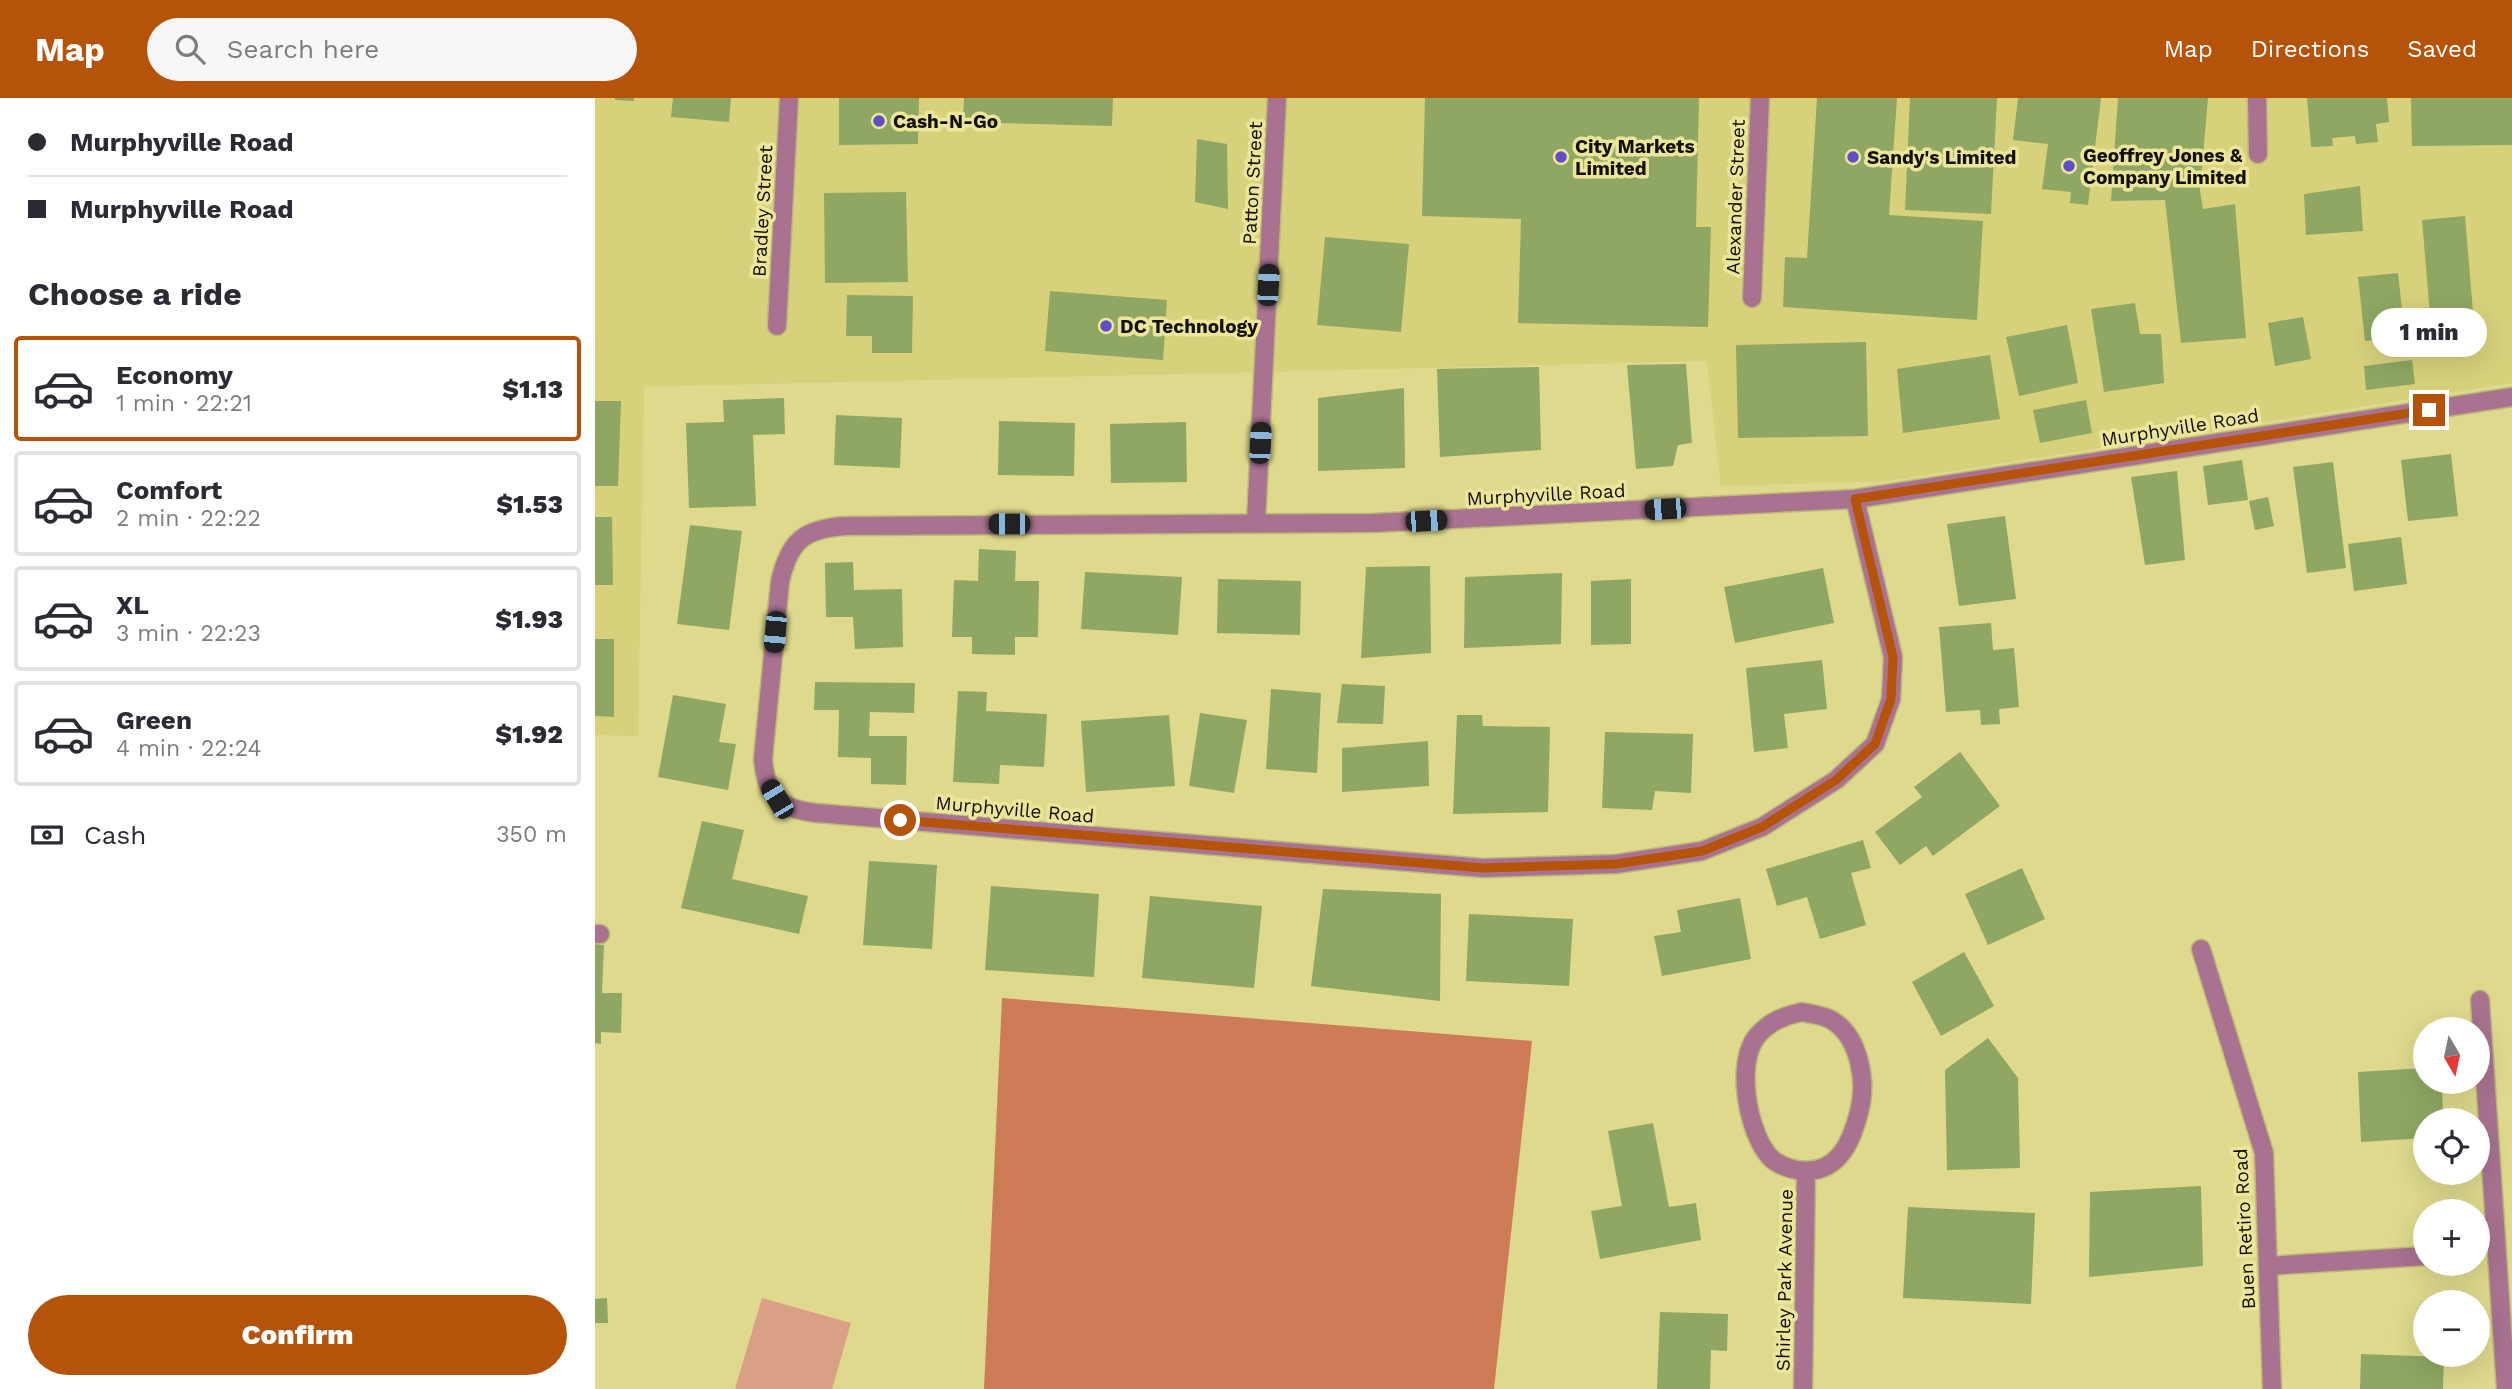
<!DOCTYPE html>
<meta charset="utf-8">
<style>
:root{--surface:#fff;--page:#f7f7f7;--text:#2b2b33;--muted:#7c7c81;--line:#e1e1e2;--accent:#b45309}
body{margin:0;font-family:"Work Sans",sans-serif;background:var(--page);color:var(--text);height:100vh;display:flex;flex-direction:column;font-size:26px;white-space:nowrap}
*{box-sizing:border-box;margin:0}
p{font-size:23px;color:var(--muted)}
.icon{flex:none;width:38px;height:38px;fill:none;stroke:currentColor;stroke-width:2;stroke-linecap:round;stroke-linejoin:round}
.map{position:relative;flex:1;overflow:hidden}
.side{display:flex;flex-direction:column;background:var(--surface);width:595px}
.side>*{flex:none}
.hud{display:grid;align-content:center;height:154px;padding:0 28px;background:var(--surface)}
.needle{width:46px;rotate:171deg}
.controls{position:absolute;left:1818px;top:919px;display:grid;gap:14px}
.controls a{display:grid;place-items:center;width:77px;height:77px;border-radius:50%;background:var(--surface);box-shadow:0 7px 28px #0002;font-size:35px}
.end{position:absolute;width:32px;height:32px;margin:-16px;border:9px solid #b45309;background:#fff;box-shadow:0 0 0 4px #fff}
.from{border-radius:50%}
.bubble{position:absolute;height:49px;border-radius:24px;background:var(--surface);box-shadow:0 7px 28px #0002;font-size:23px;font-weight:800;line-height:49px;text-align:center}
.car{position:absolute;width:21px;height:42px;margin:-21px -10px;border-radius:9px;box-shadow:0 0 5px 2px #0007;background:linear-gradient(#222 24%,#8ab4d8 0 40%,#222 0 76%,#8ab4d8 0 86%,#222 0)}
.hud b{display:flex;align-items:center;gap:24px;height:66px;font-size:26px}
.hud b+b{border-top:2px solid var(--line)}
.hud i{width:18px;height:18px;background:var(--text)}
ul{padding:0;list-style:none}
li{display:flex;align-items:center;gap:21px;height:105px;margin:0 14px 10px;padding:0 14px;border:4px solid var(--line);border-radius:7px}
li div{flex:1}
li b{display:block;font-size:26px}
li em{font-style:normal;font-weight:800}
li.selected{border-color:var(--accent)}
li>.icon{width:63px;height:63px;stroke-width:1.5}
h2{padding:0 28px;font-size:32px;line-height:84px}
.pay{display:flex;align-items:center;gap:18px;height:77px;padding:0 28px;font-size:26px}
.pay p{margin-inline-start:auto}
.cta{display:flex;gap:14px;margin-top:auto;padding:14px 28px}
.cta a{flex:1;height:80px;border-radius:42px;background:var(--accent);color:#fff;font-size:28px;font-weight:800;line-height:80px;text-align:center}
header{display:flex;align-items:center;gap:42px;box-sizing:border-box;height:98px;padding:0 35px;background:var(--accent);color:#fff}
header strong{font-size:33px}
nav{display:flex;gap:38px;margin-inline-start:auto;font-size:24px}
.search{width:490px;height:63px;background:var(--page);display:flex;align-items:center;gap:18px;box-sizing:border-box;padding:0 24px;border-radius:38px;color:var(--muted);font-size:26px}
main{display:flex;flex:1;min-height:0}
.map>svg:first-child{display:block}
</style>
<header>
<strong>Map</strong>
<div class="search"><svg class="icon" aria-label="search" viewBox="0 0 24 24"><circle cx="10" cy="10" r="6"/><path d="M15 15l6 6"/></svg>Search here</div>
<nav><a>Map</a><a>Directions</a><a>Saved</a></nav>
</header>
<main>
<section class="side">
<div class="hud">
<b><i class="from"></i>Murphyville Road</b>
<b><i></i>Murphyville Road</b>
</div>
<h2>Choose a ride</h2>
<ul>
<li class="selected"><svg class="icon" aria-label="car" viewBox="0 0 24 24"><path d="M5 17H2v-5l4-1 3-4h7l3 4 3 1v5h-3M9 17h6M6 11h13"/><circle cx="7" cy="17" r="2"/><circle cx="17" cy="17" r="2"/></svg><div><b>Economy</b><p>1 min · 22:21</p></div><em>$1.13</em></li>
<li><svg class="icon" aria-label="car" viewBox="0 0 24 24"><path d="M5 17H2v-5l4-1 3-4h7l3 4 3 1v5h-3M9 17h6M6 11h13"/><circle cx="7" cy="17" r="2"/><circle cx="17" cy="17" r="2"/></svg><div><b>Comfort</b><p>2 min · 22:22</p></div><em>$1.53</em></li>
<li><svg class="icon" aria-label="car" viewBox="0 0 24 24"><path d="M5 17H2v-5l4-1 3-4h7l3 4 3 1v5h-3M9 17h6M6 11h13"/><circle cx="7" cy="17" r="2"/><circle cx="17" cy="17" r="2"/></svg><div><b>XL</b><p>3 min · 22:23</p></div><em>$1.93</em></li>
<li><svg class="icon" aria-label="car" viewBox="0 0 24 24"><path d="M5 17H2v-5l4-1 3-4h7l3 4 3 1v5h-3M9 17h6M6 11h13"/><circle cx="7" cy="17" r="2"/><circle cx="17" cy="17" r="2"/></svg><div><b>Green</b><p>4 min · 22:24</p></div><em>$1.92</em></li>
</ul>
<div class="pay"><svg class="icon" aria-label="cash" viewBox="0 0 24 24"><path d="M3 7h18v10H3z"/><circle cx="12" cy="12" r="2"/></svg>Cash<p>350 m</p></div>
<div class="cta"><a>Confirm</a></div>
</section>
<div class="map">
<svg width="1917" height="1291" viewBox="0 0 1917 1291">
<rect width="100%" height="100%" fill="#ded98d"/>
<path fill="#d7d17c" d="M0,0H1917V285L1293,383L1126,388L1112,263L49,289L43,638L0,637Z"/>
<path fill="#daa086" d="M167,1200L256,1225L237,1291H140Z"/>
<path fill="#cd7c57" d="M407,900L937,943L899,1291H389Z"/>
<path fill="#8fa763" d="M20,0H39V3L20,2Z
M78,0H136L134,24L76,19Z
M244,0H324L323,46L244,47Z
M369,0H518L517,28L368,24Z
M830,0H1104L1101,129H1116L1113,229L923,225L926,121L827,118Z
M1222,0H1302L1294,117L1388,123L1382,222L1188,209L1190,159L1212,160Z
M1315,0H1402L1396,116L1310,112Z
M1423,0H1506L1493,107L1475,105L1476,94L1447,91L1453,46L1418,42Z
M1523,0H1613L1605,93L1608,111L1640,106L1651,240L1586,245L1570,102L1516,103Z
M1712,0H1792L1794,24L1781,26L1783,44L1761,46L1760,38L1737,40L1738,48L1716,49Z
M1816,0H1917V47L1817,48Z
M602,41L632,46L633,111L600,104Z
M1765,88L1768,133L1711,137L1709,96Z
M311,94L313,184L230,185L229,95Z
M1870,118L1880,237L1837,240L1827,122Z
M730,139L814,146L806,234L722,227Z
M1803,175L1810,239L1770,243L1763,179Z
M455,193L572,202L568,262L450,253Z
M252,197L318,198L317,255H277V238H251Z
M1540,205L1545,236H1566L1569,285L1509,294L1496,211Z
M1708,219L1716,261L1680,268L1673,225Z
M1472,227L1483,285L1424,298L1411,239Z
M1271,244L1273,338L1143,340L1141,247Z
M1395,257L1405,321L1308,335L1302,271Z
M1817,262L1820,286L1771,292L1769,268Z
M1091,266L1097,345L1083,347L1078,368L1041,371L1032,267Z
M944,269L946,352L845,359L842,271Z
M809,290L810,370L723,373V300Z
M189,300L190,336L158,337L161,408L94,410L91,325L129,324L128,302Z
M1491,302L1497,335L1445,345L1438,312Z
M0,303H26L23,388H0Z
M241,317L307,320L305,370L239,367Z
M404,323L480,325L479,378L403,377Z
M591,324L592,384L516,385L515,326Z
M1856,356L1863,418L1813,423L1806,362Z
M1647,362L1653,402L1613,407L1608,368Z
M1738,364L1751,470L1712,475L1698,369Z
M1582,373L1590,462L1550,467L1536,379Z
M1673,399L1679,428L1660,432L1654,403Z
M1410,418L1421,501L1364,508L1352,426Z
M0,419H17L18,487H0Z
M95,427L147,433L134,532L82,526Z
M1806,439L1812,486L1759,493L1753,446Z
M384,451L421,453L420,483H444L443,539H420V557L377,556V539H357L359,482L383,483Z
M258,464L259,492L307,491L308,549L260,551L258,519H231L230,465Z
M835,468L836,555L766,560L771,469Z
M1228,470L1239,525L1140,545L1129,489Z
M490,474L587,479L583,537L486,531Z
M967,475L966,546L869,550L870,479Z
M623,481L706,483L705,537L622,535Z
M1036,481V546L996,547V483Z
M1396,525L1398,552L1419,550L1424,609L1404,611L1405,626L1386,627L1385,612L1351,614L1344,529Z
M0,541H19V619L0,618Z
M1227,562L1232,611L1189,616L1193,650L1159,654L1151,570Z
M220,584L320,585L319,615L275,614L274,638H312L311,687L276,686V660L243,659L244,612H219Z
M747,586L790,588L788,626L742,625Z
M676,591L726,595L722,675L671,671Z
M363,593L392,594L391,613L452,616L449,669L405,667L404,686L358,684Z
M78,597L131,606L124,644L141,646L133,692L63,679Z
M605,615L652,622L639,695L594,688Z
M574,617L580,688L491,694L486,623Z
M862,617H887L888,628L955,629L953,714L858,716Z
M1010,634L1098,636L1096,695L1060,693L1057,712L1007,710Z
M833,643L834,688L747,694V650Z
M1365,654L1405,708L1338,758L1331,748L1305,767L1280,734L1327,699L1319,689Z
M107,723L149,732L137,781L213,798L204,836L86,810Z
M1268,742L1276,770L1256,775L1271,827L1225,841L1212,799L1182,808L1171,771Z
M274,763L342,767L337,851L268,847Z
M1427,770L1450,821L1393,847L1370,796Z
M396,788L504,796L499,879L390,872Z
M728,791L846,796L845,903L716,888Z
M555,798L667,808L659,890L547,880Z
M1145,800L1156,861L1067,878L1059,838L1086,834L1082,812Z
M874,816L978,821L974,888L871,883Z
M0,846L9,847L7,895H27L26,935L6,934V946L0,945Z
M1369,854L1399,908L1346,938L1317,884Z
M1393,940L1423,980L1425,1070L1352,1072L1350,972Z
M1830,970V984H1847L1848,1022H1830V1040L1766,1044L1763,974Z
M1058,1025L1074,1109L1101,1105L1106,1142L1005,1161L996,1113L1027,1108L1013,1033Z
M1606,1088L1608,1168L1494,1179L1495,1094Z
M1313,1109L1440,1115L1436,1206L1308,1200Z
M12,1200L13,1225H0V1201Z
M1065,1214L1133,1216L1132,1253L1116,1252L1115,1291H1062Z
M1766,1256L1849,1259L1848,1291H1765Z"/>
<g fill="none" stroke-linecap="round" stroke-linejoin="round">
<defs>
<path id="service" d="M1662,0L1663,56
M0,836H5"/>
<path id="minor" d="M1157,200L1165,0
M182,228L194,0
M1260,401L1298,559L1296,601L1280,646L1241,682L1167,729L1107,753L1021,766L888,770L222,715C185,711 171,699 168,661L185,484C194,443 209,431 249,428L778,425L1260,401L1917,299
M661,424L682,0
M1606,851L1669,1055L1677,1291
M1885,902L1911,1291
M1207,914C1216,916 1230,917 1238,923C1265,940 1272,985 1264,1014C1256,1046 1242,1078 1202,1072C1192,1070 1181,1066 1174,1058C1153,1034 1140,965 1162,938C1175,923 1189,918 1207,914Z
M1673,1168L1830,1158
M1208,1291L1211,1073"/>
</defs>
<use href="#service" stroke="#bdb976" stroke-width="21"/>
<use href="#minor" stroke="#bdb976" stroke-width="21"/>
<use href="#service" stroke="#a87290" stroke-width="18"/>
<use href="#minor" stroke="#a87290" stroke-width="18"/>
</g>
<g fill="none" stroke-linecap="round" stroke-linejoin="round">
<path stroke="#b45309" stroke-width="9" d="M305,722L888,770L1021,766L1107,753L1167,729L1241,682L1280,646L1296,601L1298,559L1260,401L1834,312"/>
</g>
<g fill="#604ec7" stroke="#ebe69a" stroke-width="2.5">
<circle cx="284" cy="23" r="7"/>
<circle cx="966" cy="59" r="7"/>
<circle cx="1258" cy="59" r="7"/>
<circle cx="1474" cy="68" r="7"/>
<circle cx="511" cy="228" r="7"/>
</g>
<g text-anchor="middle" stroke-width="7" stroke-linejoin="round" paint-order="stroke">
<g font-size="19" font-weight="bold" fill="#110f00" stroke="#ebe69a" text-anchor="start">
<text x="298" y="30">Cash-N-Go</text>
<text x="980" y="55">City Markets<tspan x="980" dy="22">Limited</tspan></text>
<text x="1488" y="64">Geoffrey Jones &amp;<tspan x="1488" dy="22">Company Limited</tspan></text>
<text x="1272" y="66">Sandy's Limited</text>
<text x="525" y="235">DC Technology</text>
</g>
<g font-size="19" fill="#110f00" stroke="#ebe69a">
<text transform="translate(657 85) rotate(-87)" y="7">Patton Street</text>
<text transform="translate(1140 99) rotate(-88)" y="7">Alexander Street</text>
<text transform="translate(167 113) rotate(-87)" y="7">Bradley Street</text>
<text transform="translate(1585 329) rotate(-9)" y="7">Murphyville Road</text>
<text transform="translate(951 396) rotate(-3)" y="7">Murphyville Road</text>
<text transform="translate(420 711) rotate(5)" y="7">Murphyville Road</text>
<text transform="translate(1649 1131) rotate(-93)" y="7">Buen Retiro Road</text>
<text transform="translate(1189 1182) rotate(-89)" y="7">Shirley Park Avenue</text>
</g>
</g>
</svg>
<div class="controls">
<a><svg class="needle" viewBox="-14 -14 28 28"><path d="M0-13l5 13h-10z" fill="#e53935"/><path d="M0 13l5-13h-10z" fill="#7c7c81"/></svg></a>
<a><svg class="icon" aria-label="locate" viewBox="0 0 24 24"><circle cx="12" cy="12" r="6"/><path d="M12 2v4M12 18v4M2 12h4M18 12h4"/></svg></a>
<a>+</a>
<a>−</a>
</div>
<i class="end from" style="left:305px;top:722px"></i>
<i class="end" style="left:1834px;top:312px"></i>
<div class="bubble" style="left:1776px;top:210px;width:116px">1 min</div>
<i class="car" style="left:673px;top:187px;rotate:3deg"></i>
<i class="car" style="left:665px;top:345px;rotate:3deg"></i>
<i class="car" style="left:1070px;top:411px;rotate:267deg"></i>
<i class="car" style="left:831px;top:423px;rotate:87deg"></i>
<i class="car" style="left:414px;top:426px;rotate:270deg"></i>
<i class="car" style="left:180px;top:534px;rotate:185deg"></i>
<i class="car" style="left:182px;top:701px;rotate:329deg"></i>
</div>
</main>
